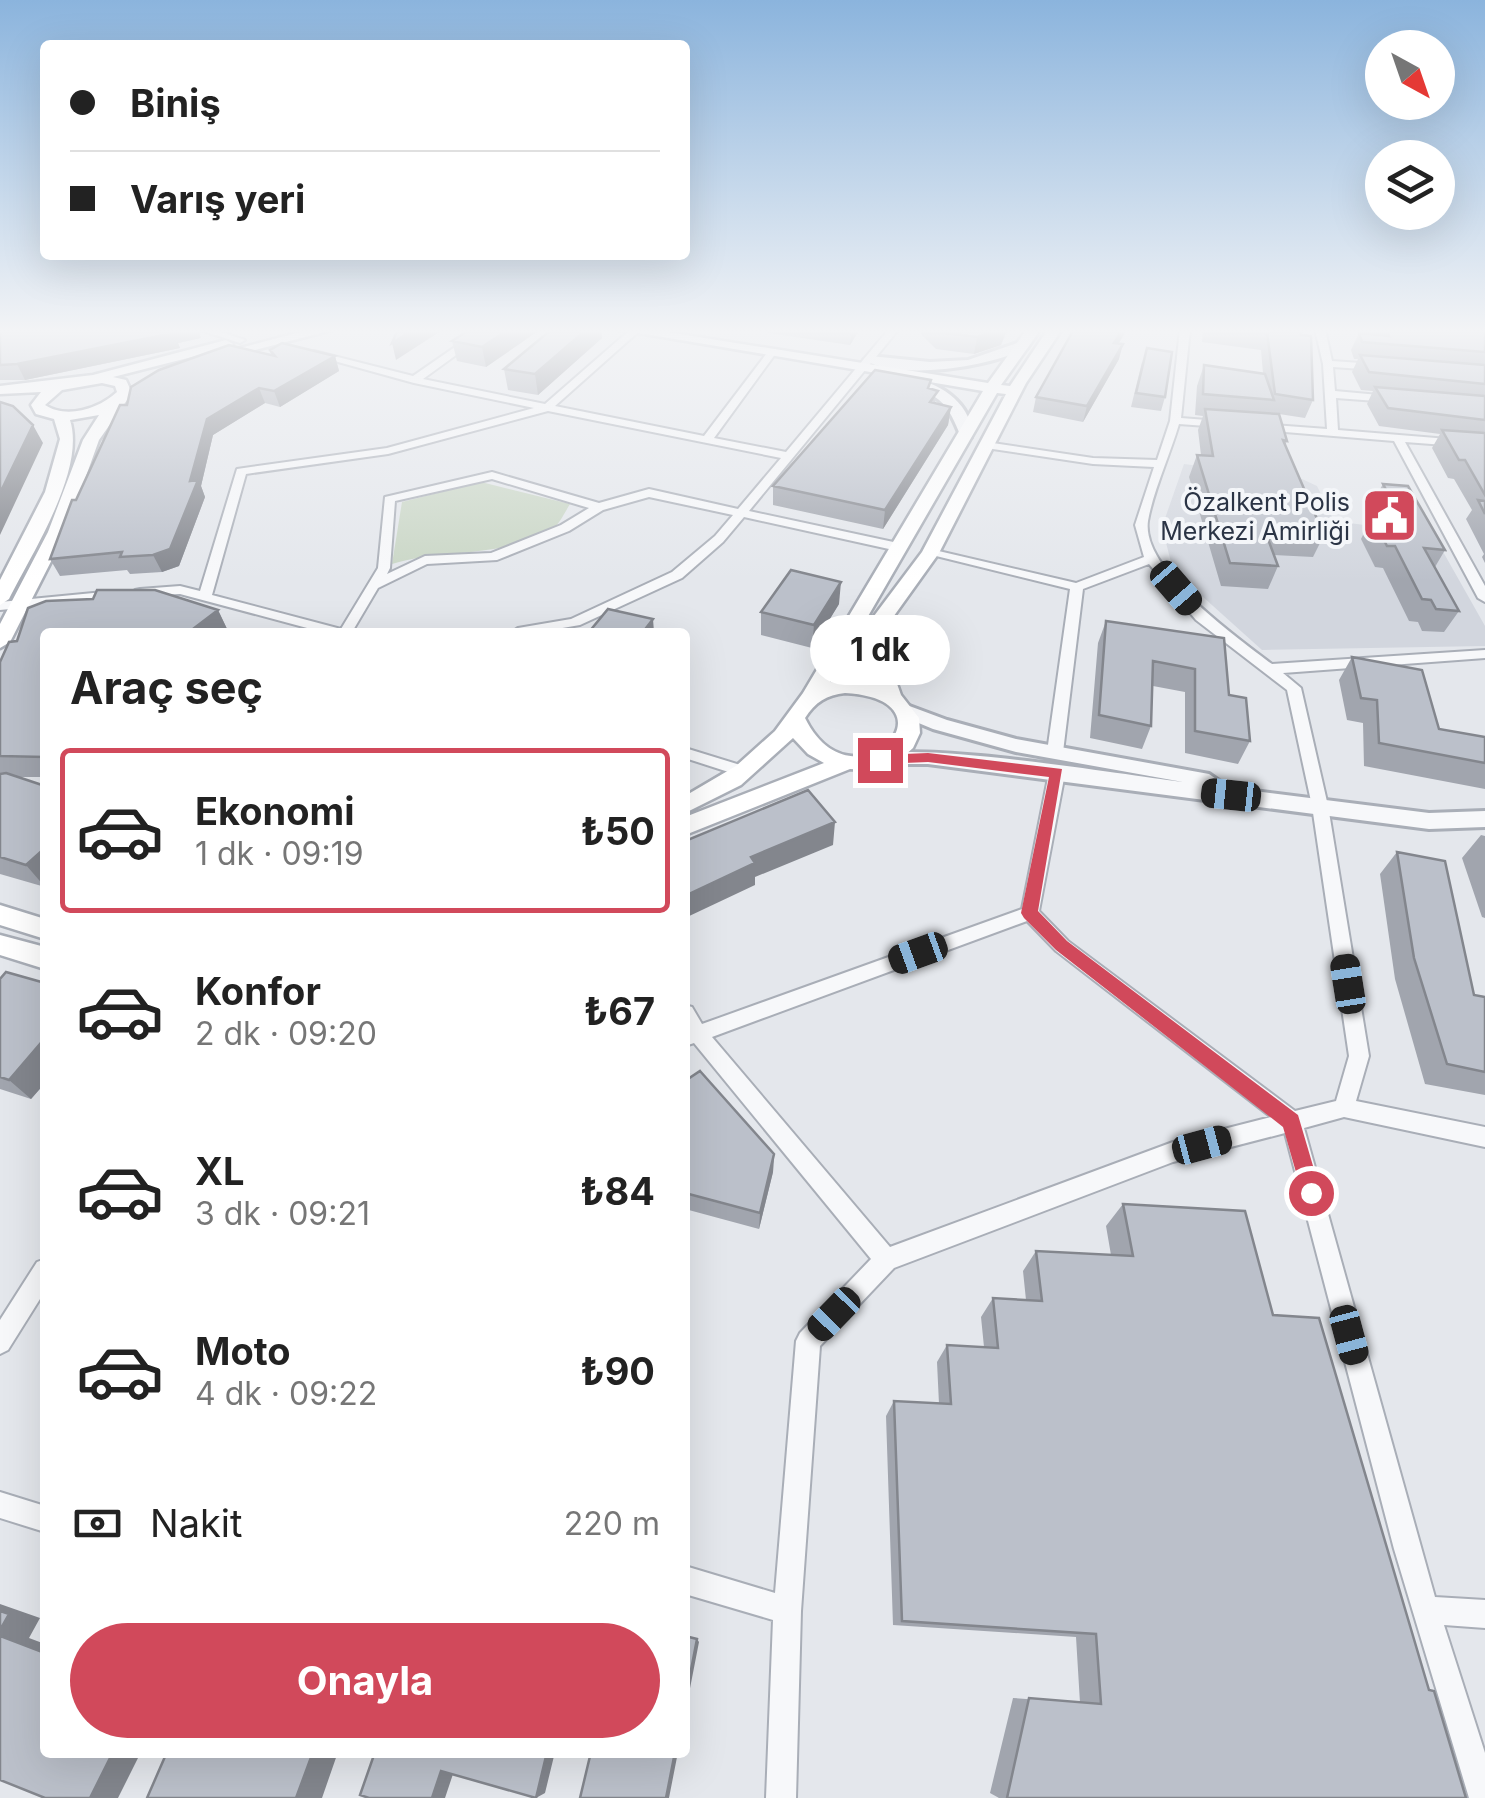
<!DOCTYPE html>
<html lang="tr">
<meta charset="utf-8">
<style>
:root{--surface:#fff;--page:#f6f6f6;--text:#222;--muted:#767676;--line:#e0e0e0;--accent:#d1495b}
body{margin:0;font-family:Inter,sans-serif;background:var(--page);color:var(--text);height:100vh;display:flex;flex-direction:column;font-size:38px;white-space:nowrap}
*{box-sizing:border-box;margin:0}
p{font-size:32px;color:var(--muted)}
.icon{flex:none;width:55px;height:55px;fill:none;stroke:currentColor;stroke-width:2;stroke-linecap:round;stroke-linejoin:round}
.map{position:relative;flex:1;overflow:hidden}
.sheet{position:absolute;left:40px;top:628px;width:650px;height:1130px;display:flex;flex-direction:column;background:var(--surface);border-radius:10px;box-shadow:0 10px 40px #0002}
.sheet>*{flex:none}
.hud{position:absolute;left:40px;top:40px;width:650px;height:220px;border-radius:10px;box-shadow:0 10px 40px #0002;display:grid;align-content:center;height:220px;padding:0 30px;background:var(--surface)}
.needle{width:65px;rotate:140deg}
.tools{position:absolute;left:1365px;top:30px;display:grid;gap:20px}
.tools a{display:grid;place-items:center;width:90px;height:90px;border-radius:50%;background:var(--surface);box-shadow:0 10px 40px #0002;font-size:50px}
.end{position:absolute;width:45px;height:45px;margin:-22px;border:12px solid #d1495b;background:#fff;box-shadow:0 0 0 5px #fff}
.from{border-radius:50%}
.bubble{position:absolute;height:70px;border-radius:35px;background:var(--surface);box-shadow:0 10px 40px #0002;font-size:32px;font-weight:700;line-height:70px;text-align:center}
.car{position:absolute;width:30px;height:60px;margin:-30px -15px;border-radius:12px;box-shadow:0 0 8px 2px #0007;background:linear-gradient(#222 24%,#8ab4d8 0 40%,#222 0 76%,#8ab4d8 0 86%,#222 0)}
.hud b{display:flex;align-items:center;gap:35px;height:95px;font-size:38px}
.hud b+b{border-top:2px solid var(--line)}
.hud i{width:25px;height:25px;background:var(--text)}
ul{padding:0;list-style:none}
li{display:flex;align-items:center;gap:30px;height:165px;margin:0 20px 15px;padding:0 10px;border:5px solid transparent;border-radius:10px}
li div{flex:1}
li b{display:block;font-size:38px}
li em{font-style:normal;font-weight:700}
li.on{border-color:var(--accent)}
li>.icon{width:90px;height:90px;stroke-width:1.5}
h2{padding:0 30px;font-size:45px;line-height:120px}
.pay{display:flex;align-items:center;gap:25px;height:110px;padding:0 30px;font-size:38px}
.pay p{margin-inline-start:auto}
.primary-button{display:flex;gap:20px;margin-top:auto;padding:20px 30px}
.primary-button a{flex:1;height:115px;border-radius:60px;background:var(--accent);color:#fff;font-size:40px;font-weight:700;line-height:115px;text-align:center}
.map>svg:first-child{display:block}
</style>
<div class="map">
<svg width="1485" height="1798" viewBox="0 0 1485 1798">
<rect width="100%" height="100%" fill="#e4e7ec"/>
<path fill="#d2d6de" d="M1184,464L1302,479L1317,486L1334,521L1433,534L1485,626V646L1262,650L1173,570L1162,527Z"/>
<path fill="#c9d6c5" d="M481,482L570,504C565,512 559,525 552,529C503,559 444,548 392,564L402,502Z"/>
<g fill="none" stroke-linecap="round" stroke-linejoin="round">
<defs>
<path id="minor" d="M197,329H212L245,340L240,343Z
M481,329H492L423,379L545,404L631,329H637V333L555,406L704,436L770,349H776V353L714,438L786,452L889,329H899L749,511L898,543L904,547L898,551L744,517L723,542L682,578L580,625L539,632H512L518,628L571,619L672,572L715,536L733,515L649,497L603,510L569,531L497,560L427,564L378,588L352,632H322L180,594L135,596V590L140,589L180,586L200,591L237,469L387,448L534,408L414,383L309,354L314,351L413,376ZM548,411L781,458L738,509L649,489L599,503L492,472L385,497L378,568L341,629L212,595L246,474L388,454ZM492,479L589,508L561,525L491,553L425,556L387,574L390,568L395,501Z
M1180,329H1190L1181,418L1220,421L1225,424L1220,427L1179,424C1170,455 1153,491 1148,521C1141,570 1238,638 1272,664L1485,650V658L1283,673L1301,688L1328,806L1369,1056L1356,1101L1485,1127V1147L1344,1117L1304,1128L1435,1597L1485,1600V1628L1444,1625L1485,1753V1798H1469L1394,1549L1285,1133L1173,1162L894,1268L820,1346L801,1611L796,1798H766L773,1620L685,1594V1566L775,1593L796,1341L800,1333L871,1259L694,1043L685,1046V1005L692,1007L702,1024L1022,909L1049,773L1057,768L1065,773L1039,911L1068,941L1295,1111L1336,1101L1349,1056L1312,806L1287,690L1196,620L1149,564L1083,589L1063,752L1060,756H1050L1047,752L1070,589L924,553L930,549L1076,583L1144,557L1135,525L1154,467L1093,464L986,448L981,445L986,442L1093,458L1157,460L1170,421ZM1027,921L1056,951L1271,1117L1173,1142L890,1247L712,1037Z
M1315,329H1325L1332,361L1375,364L1380,367L1375,370L1333,367L1335,391L1390,396L1395,399L1390,402L1336,398L1338,430L1485,442V448L1405,442L1485,586V602L1478,598L1394,441L1261,430L1256,427L1261,424L1327,429L1323,364Z
M114,591L119,592V598L0,610V602Z
M685,748L750,768L752,772L744,777L685,758Z
M45,1259V1291L8,1350L0,1354V1320L37,1262Z
M0,1492L45,1506V1532L0,1518Z"/>
<path id="tertiary" d="M1023,341L1029,345L1027,348C990,367 900,381 864,360L870,356L930,362L968,360Z
M906,379C936,378 975,405 971,437H961C948,404 942,396 906,385Z
M904,704L947,720L1016,739L1209,774L1219,781L1215,786L1429,813L1485,811V827L1429,829L928,764H873L870,759C891,736 1139,777 1183,782L1016,752L933,729L897,714L894,710Z"/>
<path id="secondary" d="M312,329H336L213,361L206,357Z
M615,329H648L988,383L1027,329H1041L1001,385L1010,386L1048,329H1062L1026,383L939,553L891,620L883,645L901,695L919,718L920,733L913,748L896,763L871,770L850,769L685,835V817L824,763L808,754L793,738L741,785L685,813V796L736,766L775,731L803,693L983,391ZM997,393L1006,394L922,552L871,620L863,645L877,685L830,682ZM845,693C964,700 852,814 805,718C815,702 827,695 845,693Z
M226,340L233,344L231,347L113,377L126,380L132,393L99,440L66,532L10,642L0,648V624L48,532L83,440L99,415L70,420C86,470 32,553 9,599L0,605V580L45,492L60,439L54,419L36,414L31,405L41,392L0,394V386L93,375ZM102,383L115,386L117,392C99,409 66,419 45,405L62,390Z
M0,905L45,919V939L0,925Z
M0,935L45,947V969L0,955Z"/>
</defs>
<use href="#minor" stroke="#a9aeb7" stroke-width="4"/>
<use href="#tertiary" stroke="#a9aeb7" stroke-width="6"/>
<use href="#secondary" stroke="#a9aeb7" stroke-width="5"/>
<use href="#minor" fill="#f7f8fa" fill-rule="evenodd"/>
<use href="#tertiary" fill="#f7f8fa" fill-rule="evenodd"/>
<use href="#secondary" fill="#fff" fill-rule="evenodd"/>
</g>
<path fill="#a1a5ae" d="M0,329L201,338L178,343L180,348L25,380H0Z
M541,329L486,367L457,361L452,341Z
M768,329H860L850,345L768,333Z
M922,329H1016L1014,332L1007,331L1001,345L974,354L936,349L921,334Z
M1127,329L1119,343V359L1083,422L1033,412L1036,397Z
M1203,329H1301V335L1313,400L1305,418L1279,414L1287,441L1285,446L1324,535L1313,557L1274,555L1278,566L1268,589L1221,586L1189,477L1197,455H1201L1198,430L1203,416L1195,415L1197,386L1204,365L1263,373L1261,350L1202,342Z
M1366,329H1485V563L1482,557L1484,554L1466,519L1472,510L1454,479L1448,478L1432,448L1440,434L1379,426L1367,404L1373,391L1361,390L1352,372L1358,359H1354L1351,350L1359,333L1369,334Z
M602,338L538,395L508,390L504,369Z
M270,350L335,356L339,371L280,407L265,403L213,435L201,486L205,497L179,566L162,572L130,574L127,570L60,576L50,559L127,405L271,355Z
M1142,362L1165,397L1161,411L1131,407Z
M930,389L936,403L951,407L948,425L883,529L773,505V486Z
M1383,484L1445,550L1435,567L1459,611L1444,632L1422,631L1418,622L1409,621L1383,568L1375,567L1361,539L1372,517L1378,518L1371,505Z
M97,590H155L218,610L228,631L227,632H45V777H18L45,786V887L0,874V662L9,642L17,641L28,608L46,601L93,599Z
M839,604L812,648L761,635V612Z
M1106,621L1224,638L1229,695L1250,741L1238,764L1185,753V692L1153,686L1151,726L1142,749L1090,738L1098,643Z
M1352,657L1439,729L1485,737V789L1364,766L1363,723L1347,720L1339,680Z
M1481,835L1485,836V918L1482,917L1462,858Z
M1397,852L1474,995L1485,997V1095L1425,1084L1395,979L1380,874Z
M0,979L45,983V1083L31,1099L0,1089Z
M685,1081L774,1154L773,1172L759,1229L685,1209Z
M1123,1204L1273,1315L1429,1690L1466,1798H999L990,1793L1013,1698L1080,1703L1076,1637L893,1625L886,1416L894,1401L939,1404L937,1362L947,1345L984,1347L981,1317L993,1298L1026,1300L1023,1271L1036,1251L1111,1255L1106,1226Z"/>
<path fill="#83868d" d="M170,329H198L201,338L178,343L180,348L25,380L17,364Z
M414,329H444L396,360L392,343Z
M509,329H541L486,367L482,347Z
M587,329H601L602,338L538,395L535,374Z
M851,329H860L850,345Z
M1001,329H1007L1001,345L974,354L977,337Z
M1123,329H1127L1110,358L1114,343Z
M1123,344L1119,359L1083,422L1087,406Z
M335,356L339,371L280,407L274,391Z
M259,388L265,403L213,435L201,486L205,497L179,566L162,572L153,555L190,481L207,419Z
M951,407L948,425L883,529L885,510Z
M33,425L43,443L0,535V493Z
M841,582L839,604L812,648L814,625Z
M218,610L228,631L227,632H189Z
M653,619L654,632H643Z
M835,822L833,845L755,877V885L685,918V896L751,857Z
M45,848V887L26,865Z
M45,1038V1083L31,1099L9,1080Z
M774,1154L773,1172L759,1229L760,1213Z
M0,1604L40,1618L29,1638L45,1644V1653L0,1636Z
M697,1639L699,1642L685,1714V1701Z
M113,1752H141L118,1798H90Z
M313,1752H338L322,1798H296Z
M547,1752H555L545,1793L536,1798Z
M675,1752H678L669,1798H666Z
M455,1768L445,1798H432L441,1771Z"/>
<path fill="#bbc0ca" stroke="#83868d" stroke-width="2.5" d="M0,329H170L163,331L174,333L17,364L0,365Z
M398,329H414L392,343Z
M471,329H509L482,347L452,341Z
M552,329H587L535,374L504,369Z
M935,329H1001L977,337L938,332Z
M1074,329H1123L1114,343L1123,344L1087,406L1036,397Z
M1241,329H1301V335L1311,336L1313,400L1275,394L1267,332Z
M1385,329H1485V352L1362,342L1359,333L1389,336Z
M282,343L335,356L274,391L259,388L207,419L190,481L198,480L170,549L153,555L120,557L122,552L50,559L72,500H76L120,405H127L131,387L159,370L229,345L275,356L270,350Z
M1147,348L1172,352L1165,397L1136,393Z
M1360,355L1485,365V384L1369,372Z
M1204,365L1265,374L1274,400L1203,394Z
M875,370L931,380L928,388L938,391L930,402L951,407L885,510L773,486Z
M1375,387L1485,396V420L1388,408Z
M0,402L13,406L33,425L0,493Z
M1205,409L1279,414L1287,441L1283,440L1324,535L1265,531L1278,566L1230,563L1197,455L1213,456Z
M1442,430L1485,433V495L1465,460H1459Z
M1383,484L1408,486L1445,550L1424,548L1459,611L1436,609L1431,600L1422,599L1395,546H1387L1372,517L1402,519Z
M1478,500L1485,501V514Z
M791,570L841,582L814,625L761,612Z
M97,590H155L218,610L189,632H45V757L0,756V662L9,642L17,641L28,608L46,601L93,599Z
M608,609L653,619L643,632H589Z
M1106,621L1224,638L1229,695L1246,698L1250,741L1195,731V669L1153,661L1151,726L1099,715Z
M1352,657L1422,670L1439,729L1485,737V763L1379,743L1377,700L1361,698Z
M6,773L45,786V848L26,865L0,857V774Z
M808,790L835,822L751,857L755,863L685,896V841Z
M1397,852L1445,861L1474,995L1485,997V1072L1447,1064L1414,958Z
M6,972L45,983V1038L9,1080L0,1077V979Z
M700,1071L774,1154L760,1213L685,1193V1142L687,1133L685,1131V1081Z
M1123,1204L1245,1211L1273,1315L1319,1318L1429,1690L1434,1691L1466,1798H1007L1029,1698L1101,1704L1096,1634L902,1621L894,1401L951,1404L947,1345L998,1348L993,1298L1042,1301L1036,1251L1133,1256Z
M0,1611L9,1614L0,1630Z
M0,1636L45,1653V1752H113L90,1798H45L0,1780Z
M685,1636L697,1639L685,1701Z
M167,1752H313L296,1798H147Z
M375,1752H547L536,1798L441,1771L432,1798H369L360,1795Z
M591,1752H675L666,1798H580Z"/>
<linearGradient id="sky" x2="0" y2="1"><stop stop-color="#8bb4dd"/><stop offset="0.57" stop-color="#f3f4f6"/><stop offset="1" stop-color="#f3f4f6" stop-opacity="0"/></linearGradient>
<rect width="1485" height="581" fill="url(#sky)"/>
<path fill="#d1495b" d="M928,753L1062,769L1038,911L1067,941L1298,1115L1321,1193L1318,1200H1304L1283,1127L1056,950L1024,918L1021,913L1049,777L928,762L880,764L873,760L880,755Z"/>
<defs>
<symbol id="civic-square" viewBox="-11 -11 22 22"><rect x="-9" y="-9" width="18" height="18" rx="4" fill="#d1495b" stroke="#f4f6f9"/><path d="M-.6-6.5H3V-4.5H.6V-3L4-1V1h2V6H-6V1h2V-1L-.6-3ZM-1.2 2.5V6h2.4V2.5Z" fill="#fff"/></symbol>
</defs>
<g fill-rule="evenodd">
<use href="#civic-square" x="1358" y="484" width="63" height="63"/>
</g>
<g text-anchor="middle" stroke-width="8" stroke-linejoin="round" paint-order="stroke">
<g font-size="25" fill="#2b3445" stroke="#f4f6f9" text-anchor="end">
<text x="1350" y="511">Özalkent Polis<tspan x="1350" dy="29">Merkezi Amirliği</tspan></text>
</g>
</g>
</svg>
<div class="tools">
<a><svg class="needle" viewBox="-14 -14 28 28"><path d="M0-13l5 13h-10z" fill="#e53935"/><path d="M0 13l5-13h-10z" fill="#767676"/></svg></a>
<a><svg class="icon" aria-label="layers" viewBox="0 0 24 24"><path d="M12 4l9 5-9 5-9-5zM3 14l9 5 9-5"/></svg></a>
</div>
<i class="end from" style="left:1311px;top:1193px"></i>
<i class="end" style="left:880px;top:760px"></i>
<div class="bubble" style="left:810px;top:615px;width:140px">1 dk</div>
<i class="car" style="left:1176px;top:588px;rotate:139deg"></i>
<i class="car" style="left:1231px;top:795px;rotate:276deg"></i>
<i class="car" style="left:918px;top:953px;rotate:250deg"></i>
<i class="car" style="left:1348px;top:984px;rotate:351deg"></i>
<i class="car" style="left:1202px;top:1145px;rotate:75deg"></i>
<i class="car" style="left:834px;top:1314px;rotate:224deg"></i>
<i class="car" style="left:1349px;top:1335px;rotate:165deg"></i>
<div class="hud">
<b><i class="from"></i>Biniş</b>
<b><i></i>Varış yeri</b>
</div>
<section class="sheet">
<h2>Araç seç</h2>
<ul>
<li class="on"><svg class="icon" aria-label="car" viewBox="0 0 24 24"><path d="M5 17H2v-5l4-1 3-4h7l3 4 3 1v5h-3M9 17h6M6 11h13"/><circle cx="7" cy="17" r="2"/><circle cx="17" cy="17" r="2"/></svg><div><b>Ekonomi</b><p>1 dk · 09:19</p></div><em>₺50</em></li>
<li><svg class="icon" aria-label="car" viewBox="0 0 24 24"><path d="M5 17H2v-5l4-1 3-4h7l3 4 3 1v5h-3M9 17h6M6 11h13"/><circle cx="7" cy="17" r="2"/><circle cx="17" cy="17" r="2"/></svg><div><b>Konfor</b><p>2 dk · 09:20</p></div><em>₺67</em></li>
<li><svg class="icon" aria-label="car" viewBox="0 0 24 24"><path d="M5 17H2v-5l4-1 3-4h7l3 4 3 1v5h-3M9 17h6M6 11h13"/><circle cx="7" cy="17" r="2"/><circle cx="17" cy="17" r="2"/></svg><div><b>XL</b><p>3 dk · 09:21</p></div><em>₺84</em></li>
<li><svg class="icon" aria-label="car" viewBox="0 0 24 24"><path d="M5 17H2v-5l4-1 3-4h7l3 4 3 1v5h-3M9 17h6M6 11h13"/><circle cx="7" cy="17" r="2"/><circle cx="17" cy="17" r="2"/></svg><div><b>Moto</b><p>4 dk · 09:22</p></div><em>₺90</em></li>
</ul>
<div class="pay"><svg class="icon" aria-label="cash" viewBox="0 0 24 24"><path d="M3 7h18v10H3z"/><circle cx="12" cy="12" r="2"/></svg>Nakit<p>220 m</p></div>
<div class="primary-button"><a>Onayla</a></div>
</section>
</div>
